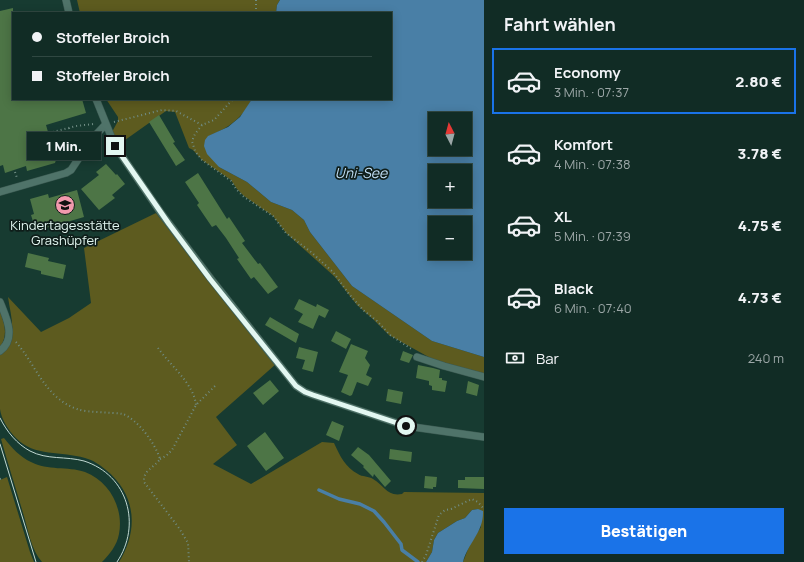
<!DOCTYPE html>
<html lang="de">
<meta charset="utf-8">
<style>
:root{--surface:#112c25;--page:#1e3832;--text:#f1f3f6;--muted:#9ca7a7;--line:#304842;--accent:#1a73e8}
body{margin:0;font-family:Manrope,sans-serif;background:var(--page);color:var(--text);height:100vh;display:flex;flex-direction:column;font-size:15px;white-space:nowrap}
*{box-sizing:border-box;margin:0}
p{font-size:13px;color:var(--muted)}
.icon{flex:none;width:22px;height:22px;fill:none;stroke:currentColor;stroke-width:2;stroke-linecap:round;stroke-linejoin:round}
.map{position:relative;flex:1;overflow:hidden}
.panel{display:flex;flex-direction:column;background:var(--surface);width:320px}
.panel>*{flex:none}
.guide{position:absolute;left:12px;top:12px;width:380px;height:88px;border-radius:0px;box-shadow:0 2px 10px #0003,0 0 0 1px var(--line);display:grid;align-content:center;height:88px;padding:0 20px;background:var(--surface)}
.needle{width:26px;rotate:354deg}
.buttons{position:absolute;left:428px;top:112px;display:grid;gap:8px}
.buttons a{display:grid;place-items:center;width:44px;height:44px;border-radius:0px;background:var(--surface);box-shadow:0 2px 10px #0003,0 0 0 1px var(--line);font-size:20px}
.end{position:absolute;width:18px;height:18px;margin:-9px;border:5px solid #e3f7f1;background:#111;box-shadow:0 0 0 2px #111}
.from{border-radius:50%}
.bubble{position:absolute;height:28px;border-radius:0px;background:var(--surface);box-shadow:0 2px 10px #0003,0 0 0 1px var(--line);font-size:13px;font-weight:800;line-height:28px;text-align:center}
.guide b{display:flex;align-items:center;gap:14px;height:38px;font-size:15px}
.guide b+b{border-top:1px solid var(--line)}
.guide i{width:10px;height:10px;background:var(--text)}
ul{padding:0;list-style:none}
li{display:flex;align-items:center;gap:12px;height:66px;margin:0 8px 6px;padding:0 12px;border:2px solid transparent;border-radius:0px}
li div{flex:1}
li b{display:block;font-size:15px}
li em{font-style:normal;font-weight:800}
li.selected{border-color:var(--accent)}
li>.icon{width:36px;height:36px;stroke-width:1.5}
h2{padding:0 20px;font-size:18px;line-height:48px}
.pay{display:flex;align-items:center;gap:10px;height:44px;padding:0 20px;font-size:15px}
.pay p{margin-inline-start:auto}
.action{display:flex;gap:8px;margin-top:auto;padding:8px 20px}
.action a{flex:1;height:46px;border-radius:0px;background:var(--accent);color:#fff;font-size:16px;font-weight:800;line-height:46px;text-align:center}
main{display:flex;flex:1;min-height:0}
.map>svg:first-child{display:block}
</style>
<main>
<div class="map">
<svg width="484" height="562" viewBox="0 0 484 562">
<rect width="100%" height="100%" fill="#173b31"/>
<path fill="#5d5b1f" d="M77,0H280L277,5L276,13H80Z
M106,99H252C241,120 229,127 209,136L219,167L247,182L271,202L292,210L304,220L310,232L352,286L432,341L484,357V375L434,360L389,335L374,320L357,305L335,277L286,233L273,216L244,196L237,189L231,180L202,160L193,150L189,148L175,112L166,111L118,145L112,132L118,121V117Z
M156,213L276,364L216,417L237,445L213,464L251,484L322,442L334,443C340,456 345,467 358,474C362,477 369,476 373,479C384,485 387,497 402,494L404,492L484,493V562H463L470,544L481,527L478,509L472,510L465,518L457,521L438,533L434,540L432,552L426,562H119C139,530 136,494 106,470C100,465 93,460 85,458C62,451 34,457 16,438C9,431 1,419 0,409C0,392 0,372 0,354C19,340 11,318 8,297L41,332L69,318L91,303L84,248Z
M0,311C5,325 8,334 0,348Z
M4,438C12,448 20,457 31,462C48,471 67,466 85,472C109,481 124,508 119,534C117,545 110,554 102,562H42C31,550 28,529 23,513C16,489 8,464 1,439Z
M7,477L30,552L34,562H0V480Z"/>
<path fill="#497fa6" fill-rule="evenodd" d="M280,0H484V357L432,341L352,286L310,232L304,220L292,210L271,202L247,182L219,167L207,154L204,146L205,140L208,136L228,127L240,117L252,99H391V13H276L277,5ZM435,119H465V149H435ZM435,171H465V201H435ZM435,223H465V253H435Z
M478,509L483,511C484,532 468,543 463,562H426L432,552L434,540L438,533L457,521L465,518L472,510Z"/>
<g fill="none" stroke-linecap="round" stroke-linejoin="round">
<path stroke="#497fa6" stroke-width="3.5" d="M319,490L339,499L360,504L374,511L384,522L401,544L402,550L418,562"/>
</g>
<path fill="#4d7546" d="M13,8V99H82L86,113L46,125L56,160L55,163L27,171L26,166L5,173L3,165L0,166V11Z
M159,115L175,142L173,143L185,160L176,166L149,122Z
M106,164L116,175L117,174L125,184L112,195L115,198L99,210L81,189L99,175L96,172Z
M198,173L227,219L229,217L245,241L242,243L258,264L260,263L278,287L268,294L254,277L251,279L237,259L239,258L226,238L216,225L212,227L197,205L199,203L185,182Z
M77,190L84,217L36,231L31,215L34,214L30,199L48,194L49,198Z
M28,253L49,258L48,261L66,265L63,279L41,274V271L25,267Z
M299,299L316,307L317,304L329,310L325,318L319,315L313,329L298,322L303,314L294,309Z
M270,317L299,334L296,343L265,325Z
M336,331L351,339L346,349L331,341Z
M351,344L368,351L365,358L370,365L366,375L372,378L368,386L357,382L352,395L350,396L341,392L348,375L339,372Z
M299,347L318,352L313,372L302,369L305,360L296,358Z
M403,351L413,355L409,363L400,360Z
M418,365L433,368L440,370L439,378H442V380L447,381L445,392L432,390V386L429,385V381L416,378Z
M270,380L279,391L263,405L253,393Z
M468,381L479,385L477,396L466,393Z
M388,389L403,392L401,404L386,401Z
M332,421L344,426L339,441L326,435Z
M265,432L284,458L266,471L247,446Z
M358,447L369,455L391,481L385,487L374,474L373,477L363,467L364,466L351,455Z
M390,449L412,452L411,462L389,459Z
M425,476L437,477L436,487H433V489L424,488Z
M465,477H484V489L458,488V480H465Z"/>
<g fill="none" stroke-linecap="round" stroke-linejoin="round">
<defs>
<path id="lane" d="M66,0L69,13
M96,99L115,146L161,213L211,279L296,386L305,392L313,395L406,426L484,437
M0,192L66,173L71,170L91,140L106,124
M0,302C6,317 17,338 0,351
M417,357L444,366L484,377"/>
</defs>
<use href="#lane" stroke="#3b5951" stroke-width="8"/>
<path stroke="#708d85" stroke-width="2" stroke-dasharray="1 3" stroke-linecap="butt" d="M256,13V0
M114,122L162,110L176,111L202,125L214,120L233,99
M202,125L195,134L192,141L195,151L202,160L231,181L236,189L244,197L273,216L286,233L311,252L333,272L349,294L363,310L377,321L390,335L413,350
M69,128L71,137L70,146L60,149L56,136L70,133
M49,133L76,126L94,124
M52,146L59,144
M15,172L17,178
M16,342C36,365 45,398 77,409C89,413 110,412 123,414C138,420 155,443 160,459C154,468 143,470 144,482L179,528L188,543L189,562
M158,348C170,365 194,384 196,405
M160,459L166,456L172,450L196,405L217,384
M0,479L3,478
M422,562L426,555L439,515L445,510L451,509L472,499L478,502L484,509"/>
<use href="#lane" stroke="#4f7369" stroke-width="7"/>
<path stroke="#c1d8d1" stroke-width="1" d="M0,418C7,432 17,444 30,451C47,460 66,456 84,461C128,475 142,525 117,562
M0,444L36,562"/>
</g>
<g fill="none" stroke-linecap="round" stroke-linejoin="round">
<path stroke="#e3f7f1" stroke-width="5" d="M115,146L169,224L210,279L296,386L305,392L313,395L406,426"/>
</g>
<defs>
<symbol id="school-disc" viewBox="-11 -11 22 22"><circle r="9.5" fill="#f29aad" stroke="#0f1e1a"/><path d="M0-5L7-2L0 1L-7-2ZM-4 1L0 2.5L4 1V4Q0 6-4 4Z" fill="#111"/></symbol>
</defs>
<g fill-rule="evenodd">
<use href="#school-disc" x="54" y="194" width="22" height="22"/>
</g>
<g text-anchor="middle" stroke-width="3.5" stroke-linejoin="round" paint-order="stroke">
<g font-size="13" fill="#e3f7f1" stroke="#0f1e1a">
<text x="65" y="230">Kindertagesstätte<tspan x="65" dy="15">Grashüpfer</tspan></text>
</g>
<g font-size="14" font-style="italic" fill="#c1dff6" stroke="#0f1e1a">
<text x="361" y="178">Uni-See</text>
</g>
</g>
</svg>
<div class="buttons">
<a><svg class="needle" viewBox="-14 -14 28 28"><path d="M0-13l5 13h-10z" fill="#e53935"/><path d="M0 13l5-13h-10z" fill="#9ca7a7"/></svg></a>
<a>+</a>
<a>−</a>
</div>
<i class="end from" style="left:406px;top:426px"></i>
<i class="end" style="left:115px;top:146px"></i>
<div class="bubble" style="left:27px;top:132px;width:74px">1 Min.</div>
<div class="guide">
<b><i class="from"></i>Stoffeler Broich</b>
<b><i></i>Stoffeler Broich</b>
</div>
</div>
<section class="panel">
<h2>Fahrt wählen</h2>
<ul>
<li class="selected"><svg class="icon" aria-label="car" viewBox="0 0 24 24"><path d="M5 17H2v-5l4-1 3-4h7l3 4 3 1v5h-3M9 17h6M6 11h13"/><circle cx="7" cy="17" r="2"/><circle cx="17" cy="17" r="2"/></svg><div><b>Economy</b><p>3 Min. · 07:37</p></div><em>2.80 €</em></li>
<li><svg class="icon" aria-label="car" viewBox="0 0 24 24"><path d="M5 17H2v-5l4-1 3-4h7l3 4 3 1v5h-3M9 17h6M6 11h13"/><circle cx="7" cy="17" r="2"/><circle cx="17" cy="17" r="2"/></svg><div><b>Komfort</b><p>4 Min. · 07:38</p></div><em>3.78 €</em></li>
<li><svg class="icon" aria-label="car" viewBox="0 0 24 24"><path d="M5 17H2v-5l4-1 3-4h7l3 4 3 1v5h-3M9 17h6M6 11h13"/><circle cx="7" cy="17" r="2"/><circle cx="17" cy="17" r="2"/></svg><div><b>XL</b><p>5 Min. · 07:39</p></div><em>4.75 €</em></li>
<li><svg class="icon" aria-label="car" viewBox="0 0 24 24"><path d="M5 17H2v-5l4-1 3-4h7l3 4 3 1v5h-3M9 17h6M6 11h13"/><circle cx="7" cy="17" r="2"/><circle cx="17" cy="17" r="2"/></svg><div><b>Black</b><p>6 Min. · 07:40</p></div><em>4.73 €</em></li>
</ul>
<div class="pay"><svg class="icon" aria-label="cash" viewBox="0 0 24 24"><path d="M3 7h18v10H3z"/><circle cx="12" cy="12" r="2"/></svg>Bar<p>240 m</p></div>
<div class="action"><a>Bestätigen</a></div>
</section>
</main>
